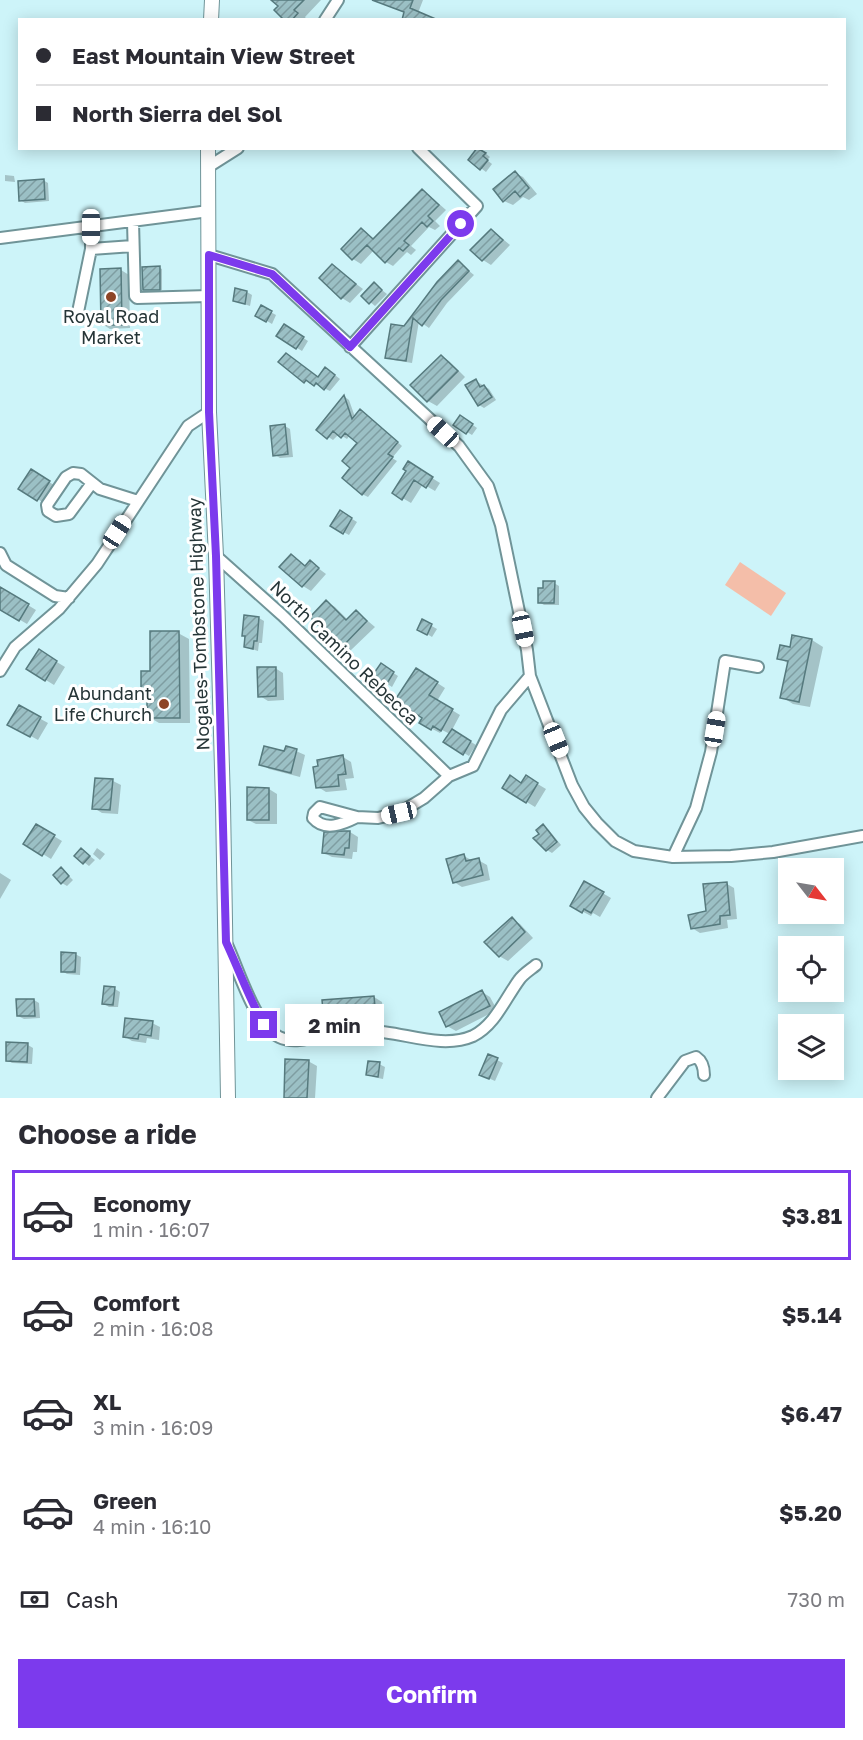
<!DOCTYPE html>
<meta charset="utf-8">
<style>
:root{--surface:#fff;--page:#f2f2f3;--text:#2b2b33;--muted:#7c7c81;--line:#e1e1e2;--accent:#7c3aed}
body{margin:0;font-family:"Golos Text",sans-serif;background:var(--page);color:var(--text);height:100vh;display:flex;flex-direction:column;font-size:22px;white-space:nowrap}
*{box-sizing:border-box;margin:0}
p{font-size:20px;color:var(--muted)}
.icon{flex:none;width:33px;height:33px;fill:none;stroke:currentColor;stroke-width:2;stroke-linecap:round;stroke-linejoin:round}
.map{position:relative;height:1098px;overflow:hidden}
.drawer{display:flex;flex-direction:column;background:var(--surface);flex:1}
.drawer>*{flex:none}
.top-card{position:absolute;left:18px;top:18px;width:828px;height:132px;border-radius:0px;box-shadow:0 3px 15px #0003;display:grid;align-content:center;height:132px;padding:0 18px;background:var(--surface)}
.needle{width:39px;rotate:121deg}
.controls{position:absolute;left:778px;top:858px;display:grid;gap:12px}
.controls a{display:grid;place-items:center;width:66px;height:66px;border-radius:0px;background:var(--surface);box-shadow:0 3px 15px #0003;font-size:30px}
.end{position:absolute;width:27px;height:27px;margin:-14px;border:8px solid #7c3aed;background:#fff;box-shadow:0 0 0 3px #fff}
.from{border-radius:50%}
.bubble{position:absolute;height:42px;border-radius:0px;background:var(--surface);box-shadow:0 3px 15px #0003;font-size:20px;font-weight:700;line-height:42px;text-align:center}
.car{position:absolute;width:18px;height:36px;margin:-18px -9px;border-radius:8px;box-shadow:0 0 4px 2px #0007;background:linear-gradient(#fff 24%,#345 0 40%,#fff 0 76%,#345 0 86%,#fff 0)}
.top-card b{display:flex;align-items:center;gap:21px;height:57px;font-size:22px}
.top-card b+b{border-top:2px solid var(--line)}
.top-card i{width:15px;height:15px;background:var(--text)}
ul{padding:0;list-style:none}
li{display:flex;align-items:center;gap:18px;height:90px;margin:0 12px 9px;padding:0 6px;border:3px solid transparent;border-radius:0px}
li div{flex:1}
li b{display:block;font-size:22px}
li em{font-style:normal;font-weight:700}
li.active{border-color:var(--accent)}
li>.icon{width:54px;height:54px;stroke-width:1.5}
h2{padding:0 18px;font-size:27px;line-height:72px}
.pay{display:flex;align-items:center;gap:15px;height:66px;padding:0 18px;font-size:22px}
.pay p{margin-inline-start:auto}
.action{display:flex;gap:12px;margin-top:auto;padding:12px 18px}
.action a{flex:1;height:69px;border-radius:0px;background:var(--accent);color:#fff;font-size:24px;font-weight:700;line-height:69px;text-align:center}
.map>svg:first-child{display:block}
</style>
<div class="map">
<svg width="863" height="1098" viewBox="0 0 863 1098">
<defs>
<pattern id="building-hatch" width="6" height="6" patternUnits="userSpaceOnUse" patternTransform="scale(1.5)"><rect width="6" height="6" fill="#9bc0c5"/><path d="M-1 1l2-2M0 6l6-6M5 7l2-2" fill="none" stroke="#7e9da1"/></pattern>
</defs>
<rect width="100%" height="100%" fill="#cdf4f9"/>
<path fill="#f4bea9" d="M740,562L786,593L771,616L725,585Z"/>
<path fill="#0003" d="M273,0H321L305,17L307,20H286L280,6Z
M385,0H423L418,13H406L384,4Z
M484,152L490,157L487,160L492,164L486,172L470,160Z
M515,173L523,177L537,194L529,200L523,197L513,205L504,201Z
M5,175L14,176L15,182L5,181Z
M43,180L48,183L49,201L25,203L20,200Z
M423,191L430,196L446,210L435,221L440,226L435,230L429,227L411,246L416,250L411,255L407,252L393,266L386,262L374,250L361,264L353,259L362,229L375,240Z
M492,230L510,245L491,265L483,260Z
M458,262L474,275L447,303L429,328L419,321L412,363L393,360L387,357L404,327Z
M332,266L363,289L350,303L342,298Z
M160,268L162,269V290L144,289Z
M121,270L129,275L130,328L110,329L102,324Z
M374,284L387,294L375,306L363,296Z
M247,292L252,295L250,306L235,301Z
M261,307L276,315L272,324L257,315Z
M285,326L308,341L302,351L278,336Z
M441,356L449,361L465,377L437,406L428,401L413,385Z
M280,362L319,378L331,372L340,379L330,391L311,382L310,384Z
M476,381L489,389L496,400L484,408L479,405Z
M345,397L349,400L355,417L360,411L366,414L402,446L392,458L397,461L368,497L362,494L352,468L359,443L350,435L347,439L339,434L333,440L318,430Z
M466,420L477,428L472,435L467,432Z
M285,426L290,429L293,457L280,458L275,455Z
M416,468L440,483L435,491L423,484L411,503L394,493Z
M32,471L57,487L46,504L20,489Z
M341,512L357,522L349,535L332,526Z
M291,556L306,567L310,562L326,574L311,591L303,586Z
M554,583L559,586V605H544L539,602L544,589Z
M0,588L36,610L27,624L0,608Z
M327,602L335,607L348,620L356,611L375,627L350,651L342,647Z
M245,616L259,618L264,621L262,643H259L258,651L246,647L247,637L243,635Z
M423,621L437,629L432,637L419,629Z
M178,633L189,639L190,723H159L149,717V694L142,690Z
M812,640L823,647L810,707L793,704L782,697L789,664L779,658L791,649Z
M39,651L65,667L54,685L28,669Z
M381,665L398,676L392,687L375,676Z
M275,668L283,673L284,700L268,701L260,696Z
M425,675L445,688L437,701L460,715L452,730L476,745L469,756L446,742L450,734L442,730L440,733L421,723L424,718Z
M19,707L48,723L38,740L9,724Z
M287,747L305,755L300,777L269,769L261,764L285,753Z
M343,757L351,762L354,778L345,779L347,790L326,792L318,787Z
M526,777L546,789L535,807L504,788L522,784Z
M113,781L121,785L118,814L102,813L94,808Z
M269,789L277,794V824H256L248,820Z
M37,826L62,841L51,859L25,843Z
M543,826L548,829L561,845L552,853L547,850L541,834Z
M350,832L358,837L357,852H353L352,859L332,857L324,853Z
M97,848L105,854L100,860L93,854Z
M82,850L95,860L89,866L76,856Z
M464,856L473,861L478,860L487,865L490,880L462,887L454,882Z
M62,869L73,880L67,886L62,883Z
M0,873L11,880L0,899Z
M585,883L611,898L600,917L593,913L591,916L572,906Z
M727,884L734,888L737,919L727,920L728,928L700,933L692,928L707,912Z
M834,904L843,909L837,922L820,914H834Z
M512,919L520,924L533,938L508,961L499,956Z
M75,954L81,957L80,975L67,974L62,971Z
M115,989L120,992L118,1007H109L104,1004Z
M482,992L490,997L497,1010L456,1031L447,1026L441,1013Z
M374,997L382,1002L384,1022L352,1025L344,1020V1014L333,1015L325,1010Z
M34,1000L39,1003L40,1018L24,1019L18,1016V1001Z
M304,1020L309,1023L315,1031L303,1035L298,1031Z
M152,1023L160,1027L159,1040L147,1038L146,1043L132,1041L124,1036Z
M28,1045L33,1048L32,1064L12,1063L7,1060Z
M489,1056L503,1063L495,1081L486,1077Z
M308,1061L317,1066L315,1098H287Z
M379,1064L385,1067L383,1079L373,1077L368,1074Z"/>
<path fill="url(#building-hatch)" stroke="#567a7e" stroke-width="1.5" d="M271,0H304L294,10L298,13L292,20H284L274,10L278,6Z
M372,0H413L410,8L438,20H402L404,12Z
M477,148L486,153L483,156L488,160L480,170L468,160Z
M515,171L529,188L520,197L515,191L503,202L493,189Z
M44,179L45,199L19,201L18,181Z
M422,189L439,205L428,216L433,221L427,227L422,222L404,241L409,245L403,251L399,248L385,263L367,245L352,260L341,249L361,228L373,239Z
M491,229L503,240L482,261L470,250Z
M458,260L469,271L441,300L422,326L413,318L406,361L385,358L391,324L404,326L437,282Z
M332,264L356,284L341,299L319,278Z
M160,266V290H143L142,267Z
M121,268L122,325H101L100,269Z
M374,282L382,290L369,304L361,296Z
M235,288L247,291L245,304L233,301Z
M261,305L272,311L266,322L255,316Z
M284,324L304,337L296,349L276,336Z
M286,353L318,377L325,367L335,375L324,390L316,383L314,386L306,380L304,383L278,362Z
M441,355L458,371L427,402L410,385Z
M476,379L480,387L484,385L492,397L478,406L465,385Z
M344,395L352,419L360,409L398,442L388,454L393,457L362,495L342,478L350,468L342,461L357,443L345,433L341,438L333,431L327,439L316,430Z
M460,415L473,424L466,434L453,425Z
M285,424L288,454L273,456L270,426Z
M408,461L433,477L426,488L414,480L402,500L392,493L406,471L403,469Z
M31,469L50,481L37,501L18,489Z
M340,510L352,518L343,534L330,526Z
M291,554L305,566L310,560L319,568L302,587L279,567Z
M543,581H555L554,603H538V588H543Z
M0,587L29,604L19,621L0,610Z
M326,600L346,620L356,610L367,621L341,648L310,617Z
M244,615L259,617L257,641H254L253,649L244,647L245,636H242Z
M422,619L432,624L427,635L417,630Z
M150,631H179L180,718H147V691H141V671H150Z
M792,635L812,639L799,702L780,698L788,661L777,659L780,645L790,647Z
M39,649L57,661L45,681L26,669Z
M381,663L394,672L386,685L372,676Z
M257,667H276V696L258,697Z
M416,668L438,682L429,695L453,709L441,731L433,726L431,730L419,723L422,718L395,700Z
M19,705L41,717L30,737L7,725Z
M452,729L471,741L463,755L443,742Z
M264,746L284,751L286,746L297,749L291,773L259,765Z
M343,755L346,774L338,775L339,786L316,788L313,767L318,766L317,760Z
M510,775L521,783L526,775L538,783L526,803L502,788Z
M95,778L113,779L110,810L92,809Z
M247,787L269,788V820H247Z
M36,824L55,835L42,856L23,844Z
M543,824L557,842L546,851L533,838L539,834L536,830Z
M344,831H350L349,848H345L344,855L322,853L324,832Z
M81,848L90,856L83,864L74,856Z
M464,854L466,861L479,858L483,875L453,883L446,859Z
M61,867L69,876L61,884L53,875Z
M584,881L604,892L591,913L584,909L582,913L570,906Z
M727,882L730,915L720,916V924L691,929L688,915L706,911L703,884Z
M512,917L525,932L499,957L484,942Z
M61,952L76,953L75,972H61Z
M104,986L115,987L113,1005L102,1004Z
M482,990L490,1006L446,1027L439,1012Z
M374,996L376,1018L343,1021L342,1010L323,1011L322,1000Z
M16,999H34L35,1016H17Z
M125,1018L153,1021L151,1036L139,1034L138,1039L123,1037Z
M304,1018L311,1028L306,1031L296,1033L292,1026Z
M6,1042L28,1043L27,1062L6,1061Z
M488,1054L498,1058L489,1079L479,1075Z
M285,1059L309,1060L307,1098H284Z
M368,1061L380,1062L378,1077L366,1075Z"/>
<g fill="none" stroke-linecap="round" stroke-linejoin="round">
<defs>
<path id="minor" d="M325,20L338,0
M208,167L238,148
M133,222L135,296L137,298L209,296
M0,238L209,211
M91,249L133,246
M209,255L272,274L459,446L488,486L501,525L527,650L530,676L572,785L584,807L597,823L615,841L634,851L673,857L731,856L773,852L863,836
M78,312L91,249V227
M350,347L477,206L418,148
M92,483L69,514L56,516L48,511L47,505L66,477L73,473L81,474L100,489L138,501
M0,553L6,565L55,596L69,598
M216,556L282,615L449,776
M0,671L15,647L59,609L97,564L188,426L209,412
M357,817C343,824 325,832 313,818L314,813L320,807L357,817L378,818L399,813L424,798L449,776L473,766L501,710L530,676
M673,857L696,808L711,752L725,661L758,667
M226,943C238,967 254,1025 279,1037C297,1046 320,1034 337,1032C347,1030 359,1031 369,1031C402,1031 441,1050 473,1036C495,1025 505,999 519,980C523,974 530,970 536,965
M657,1098L685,1061L696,1057C702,1061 704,1067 704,1075"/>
<path id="major" d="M211,20L212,0
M208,148L209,412L216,556L223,804L228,1098"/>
</defs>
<use href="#minor" stroke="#709498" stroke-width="14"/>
<use href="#major" stroke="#709498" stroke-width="16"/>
<use href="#minor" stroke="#fff" stroke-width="10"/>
<use href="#major" stroke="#fff" stroke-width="14"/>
</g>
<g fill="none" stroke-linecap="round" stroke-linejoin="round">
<path stroke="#7c3aed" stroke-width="8" d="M264,1025C249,998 239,970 226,942L216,556L209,412V255L272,274L350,347L461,224"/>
</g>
<g fill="#8d4526" stroke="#fff" stroke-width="2">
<circle cx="111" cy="297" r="6"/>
<circle cx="164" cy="704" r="6"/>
</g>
<g text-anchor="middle" stroke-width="6" stroke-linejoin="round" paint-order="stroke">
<g font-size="18" fill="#263537" stroke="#fff">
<text x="111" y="323">Royal Road<tspan x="111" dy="21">Market</tspan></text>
<text x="152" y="700" text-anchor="end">Abundant<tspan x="152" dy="21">Life Church</tspan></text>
</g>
<g font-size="18" fill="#263537" stroke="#fff">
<text transform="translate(199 624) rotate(-92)" y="6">Nogales-Tombstone Highway</text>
<text transform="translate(344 653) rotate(44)" y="6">North Camino Rebecca</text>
</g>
</g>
</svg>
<div class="controls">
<a><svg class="needle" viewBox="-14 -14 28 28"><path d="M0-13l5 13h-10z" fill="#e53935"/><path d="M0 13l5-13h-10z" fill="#7c7c81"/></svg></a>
<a><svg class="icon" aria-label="locate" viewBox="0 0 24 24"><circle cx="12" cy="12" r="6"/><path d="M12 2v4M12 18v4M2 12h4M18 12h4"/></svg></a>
<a><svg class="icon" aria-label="layers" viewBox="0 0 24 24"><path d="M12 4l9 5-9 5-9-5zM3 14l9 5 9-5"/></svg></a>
</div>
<i class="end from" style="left:461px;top:224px"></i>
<i class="end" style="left:264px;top:1025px"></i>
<div class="bubble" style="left:285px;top:1004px;width:99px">2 min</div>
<i class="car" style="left:91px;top:227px;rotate:180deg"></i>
<i class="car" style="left:443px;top:432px;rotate:313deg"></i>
<i class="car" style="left:117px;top:532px;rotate:33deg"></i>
<i class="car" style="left:523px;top:629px;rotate:168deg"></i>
<i class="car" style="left:715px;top:729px;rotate:9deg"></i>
<i class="car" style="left:556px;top:740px;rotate:158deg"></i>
<i class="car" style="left:399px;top:813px;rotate:257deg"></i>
<div class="top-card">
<b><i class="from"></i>East Mountain View Street</b>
<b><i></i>North Sierra del Sol</b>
</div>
</div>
<section class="drawer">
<h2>Choose a ride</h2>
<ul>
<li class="active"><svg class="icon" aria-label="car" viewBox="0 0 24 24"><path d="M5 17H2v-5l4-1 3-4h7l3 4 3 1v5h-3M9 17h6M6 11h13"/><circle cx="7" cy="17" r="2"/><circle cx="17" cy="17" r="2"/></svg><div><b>Economy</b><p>1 min · 16:07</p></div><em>$3.81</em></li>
<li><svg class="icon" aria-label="car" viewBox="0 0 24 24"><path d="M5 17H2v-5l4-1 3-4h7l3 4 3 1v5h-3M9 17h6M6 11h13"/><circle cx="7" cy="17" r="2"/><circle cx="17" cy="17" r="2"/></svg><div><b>Comfort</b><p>2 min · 16:08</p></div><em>$5.14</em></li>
<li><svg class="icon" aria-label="car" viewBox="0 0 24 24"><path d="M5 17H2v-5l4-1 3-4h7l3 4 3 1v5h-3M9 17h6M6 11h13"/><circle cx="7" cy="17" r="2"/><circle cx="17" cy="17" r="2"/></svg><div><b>XL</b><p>3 min · 16:09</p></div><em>$6.47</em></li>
<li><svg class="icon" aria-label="car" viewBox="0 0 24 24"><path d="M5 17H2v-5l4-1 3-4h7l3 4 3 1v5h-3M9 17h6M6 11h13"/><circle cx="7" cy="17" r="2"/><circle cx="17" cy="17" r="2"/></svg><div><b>Green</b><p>4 min · 16:10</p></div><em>$5.20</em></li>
</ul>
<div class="pay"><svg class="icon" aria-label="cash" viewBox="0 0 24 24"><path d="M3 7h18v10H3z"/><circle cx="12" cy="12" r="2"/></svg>Cash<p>730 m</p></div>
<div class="action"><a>Confirm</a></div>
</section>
